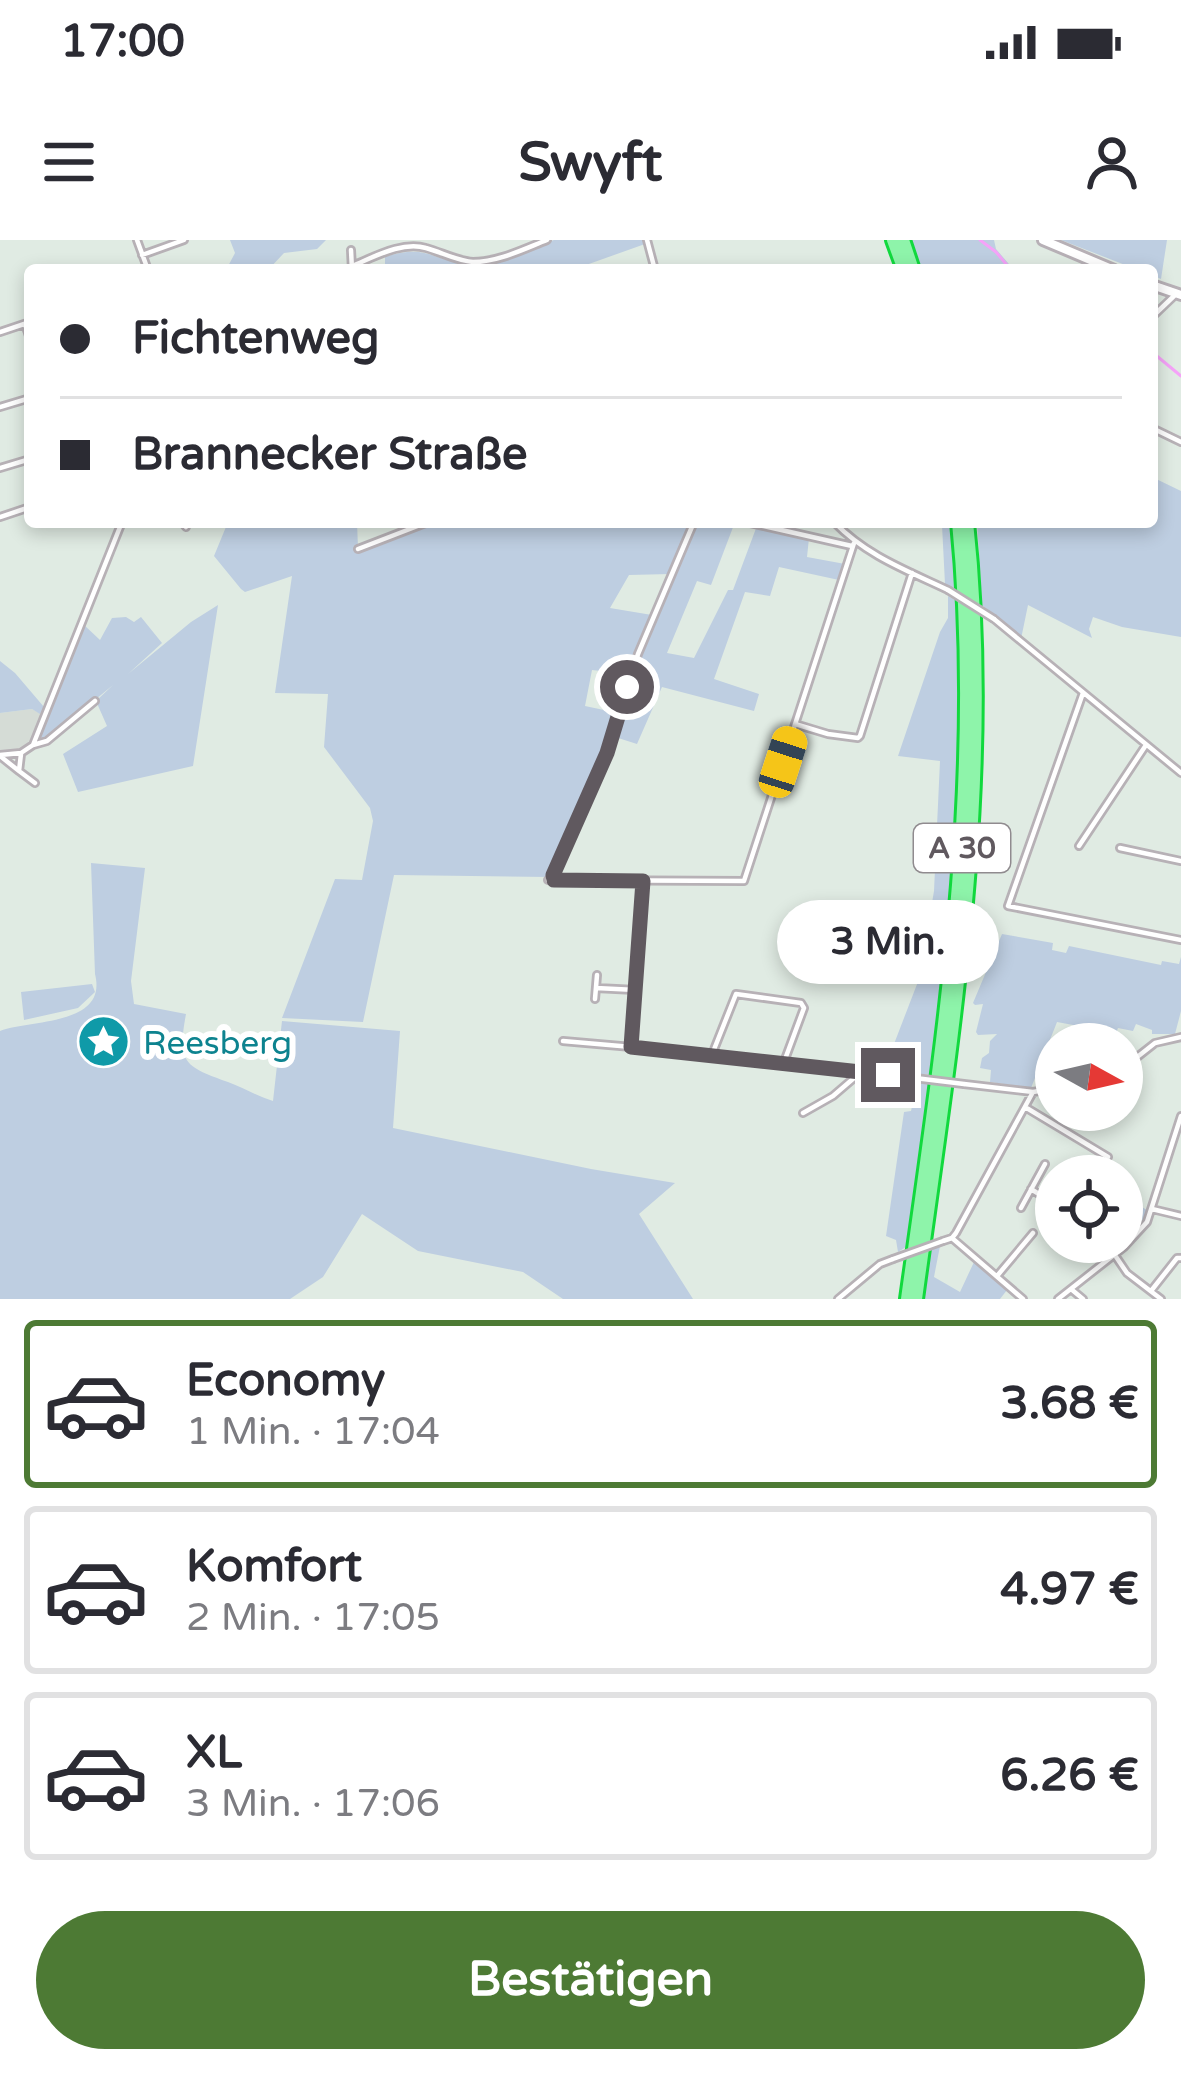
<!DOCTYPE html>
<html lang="de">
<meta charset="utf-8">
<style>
:root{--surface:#fff;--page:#f2f2f3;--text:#2b2b33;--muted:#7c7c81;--line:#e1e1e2;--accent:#4d7a34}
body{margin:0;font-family:"Varela Round",sans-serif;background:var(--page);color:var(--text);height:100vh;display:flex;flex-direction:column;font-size:45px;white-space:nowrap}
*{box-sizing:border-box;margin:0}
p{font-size:39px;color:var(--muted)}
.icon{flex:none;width:66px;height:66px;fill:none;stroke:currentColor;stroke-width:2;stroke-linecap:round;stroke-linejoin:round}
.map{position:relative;height:1059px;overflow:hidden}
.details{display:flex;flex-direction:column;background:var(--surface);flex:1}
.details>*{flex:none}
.top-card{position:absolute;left:24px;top:24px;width:1134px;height:264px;border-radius:12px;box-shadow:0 6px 18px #0003;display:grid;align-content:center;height:264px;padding:0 36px;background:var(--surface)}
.needle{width:78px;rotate:98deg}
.fabs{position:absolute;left:1035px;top:783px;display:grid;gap:24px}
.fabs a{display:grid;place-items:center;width:108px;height:108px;border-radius:50%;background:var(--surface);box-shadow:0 6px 18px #0003;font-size:60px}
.end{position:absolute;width:54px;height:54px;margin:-27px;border:15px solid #60595f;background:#fff;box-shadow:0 0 0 6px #fff}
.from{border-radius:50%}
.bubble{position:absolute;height:84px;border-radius:42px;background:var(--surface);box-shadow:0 6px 18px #0003;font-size:39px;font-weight:700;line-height:84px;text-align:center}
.car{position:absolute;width:36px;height:72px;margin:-36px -18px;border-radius:15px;box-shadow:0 0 9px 3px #0007;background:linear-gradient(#f5c518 24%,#345 0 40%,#f5c518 0 76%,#345 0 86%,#f5c518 0)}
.top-card b{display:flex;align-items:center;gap:42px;height:114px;font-size:45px}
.top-card b+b{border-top:3px solid var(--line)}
.top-card i{width:30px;height:30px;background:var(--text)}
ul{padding:21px 0 0;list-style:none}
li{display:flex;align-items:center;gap:36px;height:168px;margin:0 24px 18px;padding:0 12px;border:6px solid var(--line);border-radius:12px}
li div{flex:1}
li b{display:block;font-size:45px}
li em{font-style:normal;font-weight:700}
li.active{border-color:var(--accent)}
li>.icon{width:108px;height:108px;stroke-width:1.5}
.cta{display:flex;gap:24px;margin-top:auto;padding:24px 36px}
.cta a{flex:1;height:138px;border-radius:72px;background:var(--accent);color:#fff;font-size:48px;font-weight:700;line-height:138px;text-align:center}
.status{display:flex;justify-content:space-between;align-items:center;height:84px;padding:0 60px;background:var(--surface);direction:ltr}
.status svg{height:33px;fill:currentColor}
header{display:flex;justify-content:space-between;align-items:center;height:156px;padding:0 36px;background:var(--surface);font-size:54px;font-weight:700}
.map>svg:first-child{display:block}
</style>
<div class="status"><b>17:00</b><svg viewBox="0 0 49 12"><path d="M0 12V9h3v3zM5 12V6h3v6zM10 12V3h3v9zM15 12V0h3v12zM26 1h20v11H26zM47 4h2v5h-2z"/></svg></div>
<header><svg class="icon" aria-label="menu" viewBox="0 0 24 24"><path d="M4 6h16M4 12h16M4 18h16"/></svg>Swyft<svg class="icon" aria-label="person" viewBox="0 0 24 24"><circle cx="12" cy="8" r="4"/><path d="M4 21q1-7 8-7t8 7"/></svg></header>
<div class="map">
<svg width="1181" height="1059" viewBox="0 0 1181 1059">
<rect width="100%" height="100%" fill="#e0ebe3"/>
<path fill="#d5dcd6" d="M32,469L43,475L32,503L18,511L0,513V473Z"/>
<path fill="#becee1" d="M230,0H326L317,9L284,13L268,30H226L235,13Z
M554,0H644L645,4L572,30H385V17C429,3 431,22 470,23C499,24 527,10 554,0Z
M911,0H994L996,9L1014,30H922Z
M1061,0H1167L1161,39L1152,35V30H1138Z
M1152,237L1181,251V397L1122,387L1093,377L1089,389L1092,398L1028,365L1021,399L982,365L977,282H1152Z
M228,282H357L358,308L436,282H615L616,286L649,287L650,282H691L670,334L629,335L610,368L652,375L629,434L592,430L585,466L618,473L605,513L549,637L394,635L363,782L282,778L335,639L362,640L373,581L370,568L324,507L328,454L275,453L292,336L245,352L241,349L214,316Z
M696,282H735L711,345L697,341L667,413L694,418L728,350H733L758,283L809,298L807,317L845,324L839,340L779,327L770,356L745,352L714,439L759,454L754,471L662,447L637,504L615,497L641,415Z
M931,282H951L952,284L957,350L945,344L942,285Z
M948,356L958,362L961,465L956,608L931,835L884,830L919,739L934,651L940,521L898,516L940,392L948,378Z
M218,365L193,526L78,552L63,514L107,486L96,461L113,445L49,498L37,501L83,384L100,400L112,378L126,377L134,382L141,377L162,403L128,434L191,382Z
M0,421L15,433L44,467L40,474L32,469L0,473Z
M91,623L145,628L131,741L134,764L186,774C177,823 184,826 228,842C244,848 257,856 273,861L282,781L400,791L393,888L591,929L675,943L639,974L693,1059H563L523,1032L418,1011L362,974L323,1037L290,1059H0V791C32,779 108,786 95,734Z
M1002,694L1053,703L1052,710L1066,713L1069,706L1161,725L1162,721L1179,724L1181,717V771L1175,794H1152V790L1136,784L1133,791L1118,788L1116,793L1057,782L1031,848L990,842L991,830L980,828L982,818L989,813L990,801L997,794L978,795L976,792L983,764L975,765L973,763Z
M92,744L95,752L78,768L24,780L21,752Z
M917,843H930L906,1007L898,1012L896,1000L886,996L904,872L911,871Z
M1123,954L1148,971L1136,990L1122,982Z
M940,1006L934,1037L960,1052L974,1022L1007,1050L1000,1059H923L930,1009Z"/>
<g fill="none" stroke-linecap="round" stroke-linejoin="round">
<path stroke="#f5a3f8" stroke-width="3" d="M980,0L996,12L1011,30
M1152,112L1181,136"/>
<defs>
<path id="street" d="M137,0L148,30
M647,0L655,30
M351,10L352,30
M142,15L184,0
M352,26C374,17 402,1 426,8C441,12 457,21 473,22C498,22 524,9 547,0
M1152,77L1174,56
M25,84L30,99
M0,92L30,82
M0,167L30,158
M1152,188L1181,202
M0,228L30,219
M0,277L30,267
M182,282L186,287
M746,282L852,306
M834,282C867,316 906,330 948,350
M358,309L428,282
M994,379L1181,533
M1083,453L1008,666L1181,700
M795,484L828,494L858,498L860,496L912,333
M33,505L47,501L95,461
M21,514L19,531L35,543
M0,515L21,513L33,505L122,282
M0,516L19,531
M1079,606L1146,505
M1120,608L1181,621
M553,639L607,513L638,414L694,282
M548,640L744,641L854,303
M596,748L636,750
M595,759L597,735
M563,801L712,814L915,838
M631,807L643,641
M713,812L736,754L801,763L804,768L784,822
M1122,829L1155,803L1181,797
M964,844L1033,852L1056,848
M1025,867L1108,917
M803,873L833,856L861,832
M1031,949L1056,965
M1021,968L1045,924
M1152,969L1181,976
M952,998L1023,1059
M943,1001L952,998L956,993L1033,852
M1106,1002L1127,1033L1161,1059
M997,1036L1033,993
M1071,1049L1083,1059
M1151,1051L1177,1018H1181
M838,1059L880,1024L893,1019
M1058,1059L1124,1007L1147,982L1181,876"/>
<path id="secondary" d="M1043,0L1114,30
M1152,45L1181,55"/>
<path id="highway" d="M893,0L904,30
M903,0L913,30
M907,1059C943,801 984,543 958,282
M916,1059C951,801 995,543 967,282"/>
</defs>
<use href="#street" stroke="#b7b1b6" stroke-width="10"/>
<use href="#secondary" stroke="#b7b0b6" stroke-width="14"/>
<use href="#highway" stroke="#11d93e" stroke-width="18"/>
<use href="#street" stroke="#fff" stroke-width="4.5"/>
<use href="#secondary" stroke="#fff" stroke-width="8"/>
<use href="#highway" stroke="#8ef4aa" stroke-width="12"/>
<defs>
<path id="street-bridge" d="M948,350L994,379
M915,838L964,844
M893,1019L943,1001"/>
</defs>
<use href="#street-bridge" stroke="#b7b1b6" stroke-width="10" stroke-linecap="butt"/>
<use href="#street-bridge" stroke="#fff" stroke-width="4.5"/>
</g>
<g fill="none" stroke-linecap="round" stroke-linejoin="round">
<path stroke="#60595f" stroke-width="15" d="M627,447L607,513L553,635L554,640L643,641L631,807L888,835"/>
</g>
<defs>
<symbol id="sight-disc" viewBox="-11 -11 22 22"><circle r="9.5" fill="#0f9aa8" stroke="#fff"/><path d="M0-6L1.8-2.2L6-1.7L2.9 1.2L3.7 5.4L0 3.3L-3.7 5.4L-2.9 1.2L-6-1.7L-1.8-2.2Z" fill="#fff"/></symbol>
</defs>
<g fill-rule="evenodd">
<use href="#sight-disc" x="74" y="772" width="59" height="59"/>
</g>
<g text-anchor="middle" stroke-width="12" stroke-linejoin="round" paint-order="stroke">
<rect fill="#fff" stroke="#908b8f" stroke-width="3" x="914" y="584" width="96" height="48" rx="9"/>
<g font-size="30" font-weight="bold" fill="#60595f">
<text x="962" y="618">A 30</text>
</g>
<g font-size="33" fill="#0d838f" stroke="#fff" text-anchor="start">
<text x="143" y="814">Reesberg</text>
</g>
</g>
</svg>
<div class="fabs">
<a><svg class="needle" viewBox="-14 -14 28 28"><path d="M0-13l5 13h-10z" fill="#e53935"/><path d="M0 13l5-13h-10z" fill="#7c7c81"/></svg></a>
<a><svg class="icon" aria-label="locate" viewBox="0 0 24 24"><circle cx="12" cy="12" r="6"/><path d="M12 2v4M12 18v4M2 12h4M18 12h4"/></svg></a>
</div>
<i class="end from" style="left:627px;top:447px"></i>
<i class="end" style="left:888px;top:835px"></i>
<div class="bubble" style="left:777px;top:660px;width:222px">3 Min.</div>
<i class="car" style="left:783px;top:522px;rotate:18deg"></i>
<div class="top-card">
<b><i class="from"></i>Fichtenweg</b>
<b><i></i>Brannecker Straße</b>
</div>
</div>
<section class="details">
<ul>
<li class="active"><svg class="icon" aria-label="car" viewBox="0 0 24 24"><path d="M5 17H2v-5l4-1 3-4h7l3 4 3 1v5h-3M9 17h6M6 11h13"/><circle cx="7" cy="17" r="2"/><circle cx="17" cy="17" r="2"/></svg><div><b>Economy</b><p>1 Min. · 17:04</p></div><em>3.68 €</em></li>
<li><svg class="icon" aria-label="car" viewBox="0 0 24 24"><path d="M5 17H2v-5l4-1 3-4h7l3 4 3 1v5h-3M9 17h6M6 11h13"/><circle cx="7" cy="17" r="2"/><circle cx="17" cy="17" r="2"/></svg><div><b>Komfort</b><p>2 Min. · 17:05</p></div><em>4.97 €</em></li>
<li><svg class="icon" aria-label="car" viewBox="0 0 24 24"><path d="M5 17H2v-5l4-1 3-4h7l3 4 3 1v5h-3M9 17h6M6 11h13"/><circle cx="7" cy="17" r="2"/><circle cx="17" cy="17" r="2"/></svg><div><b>XL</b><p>3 Min. · 17:06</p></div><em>6.26 €</em></li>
</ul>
<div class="cta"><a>Bestätigen</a></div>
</section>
